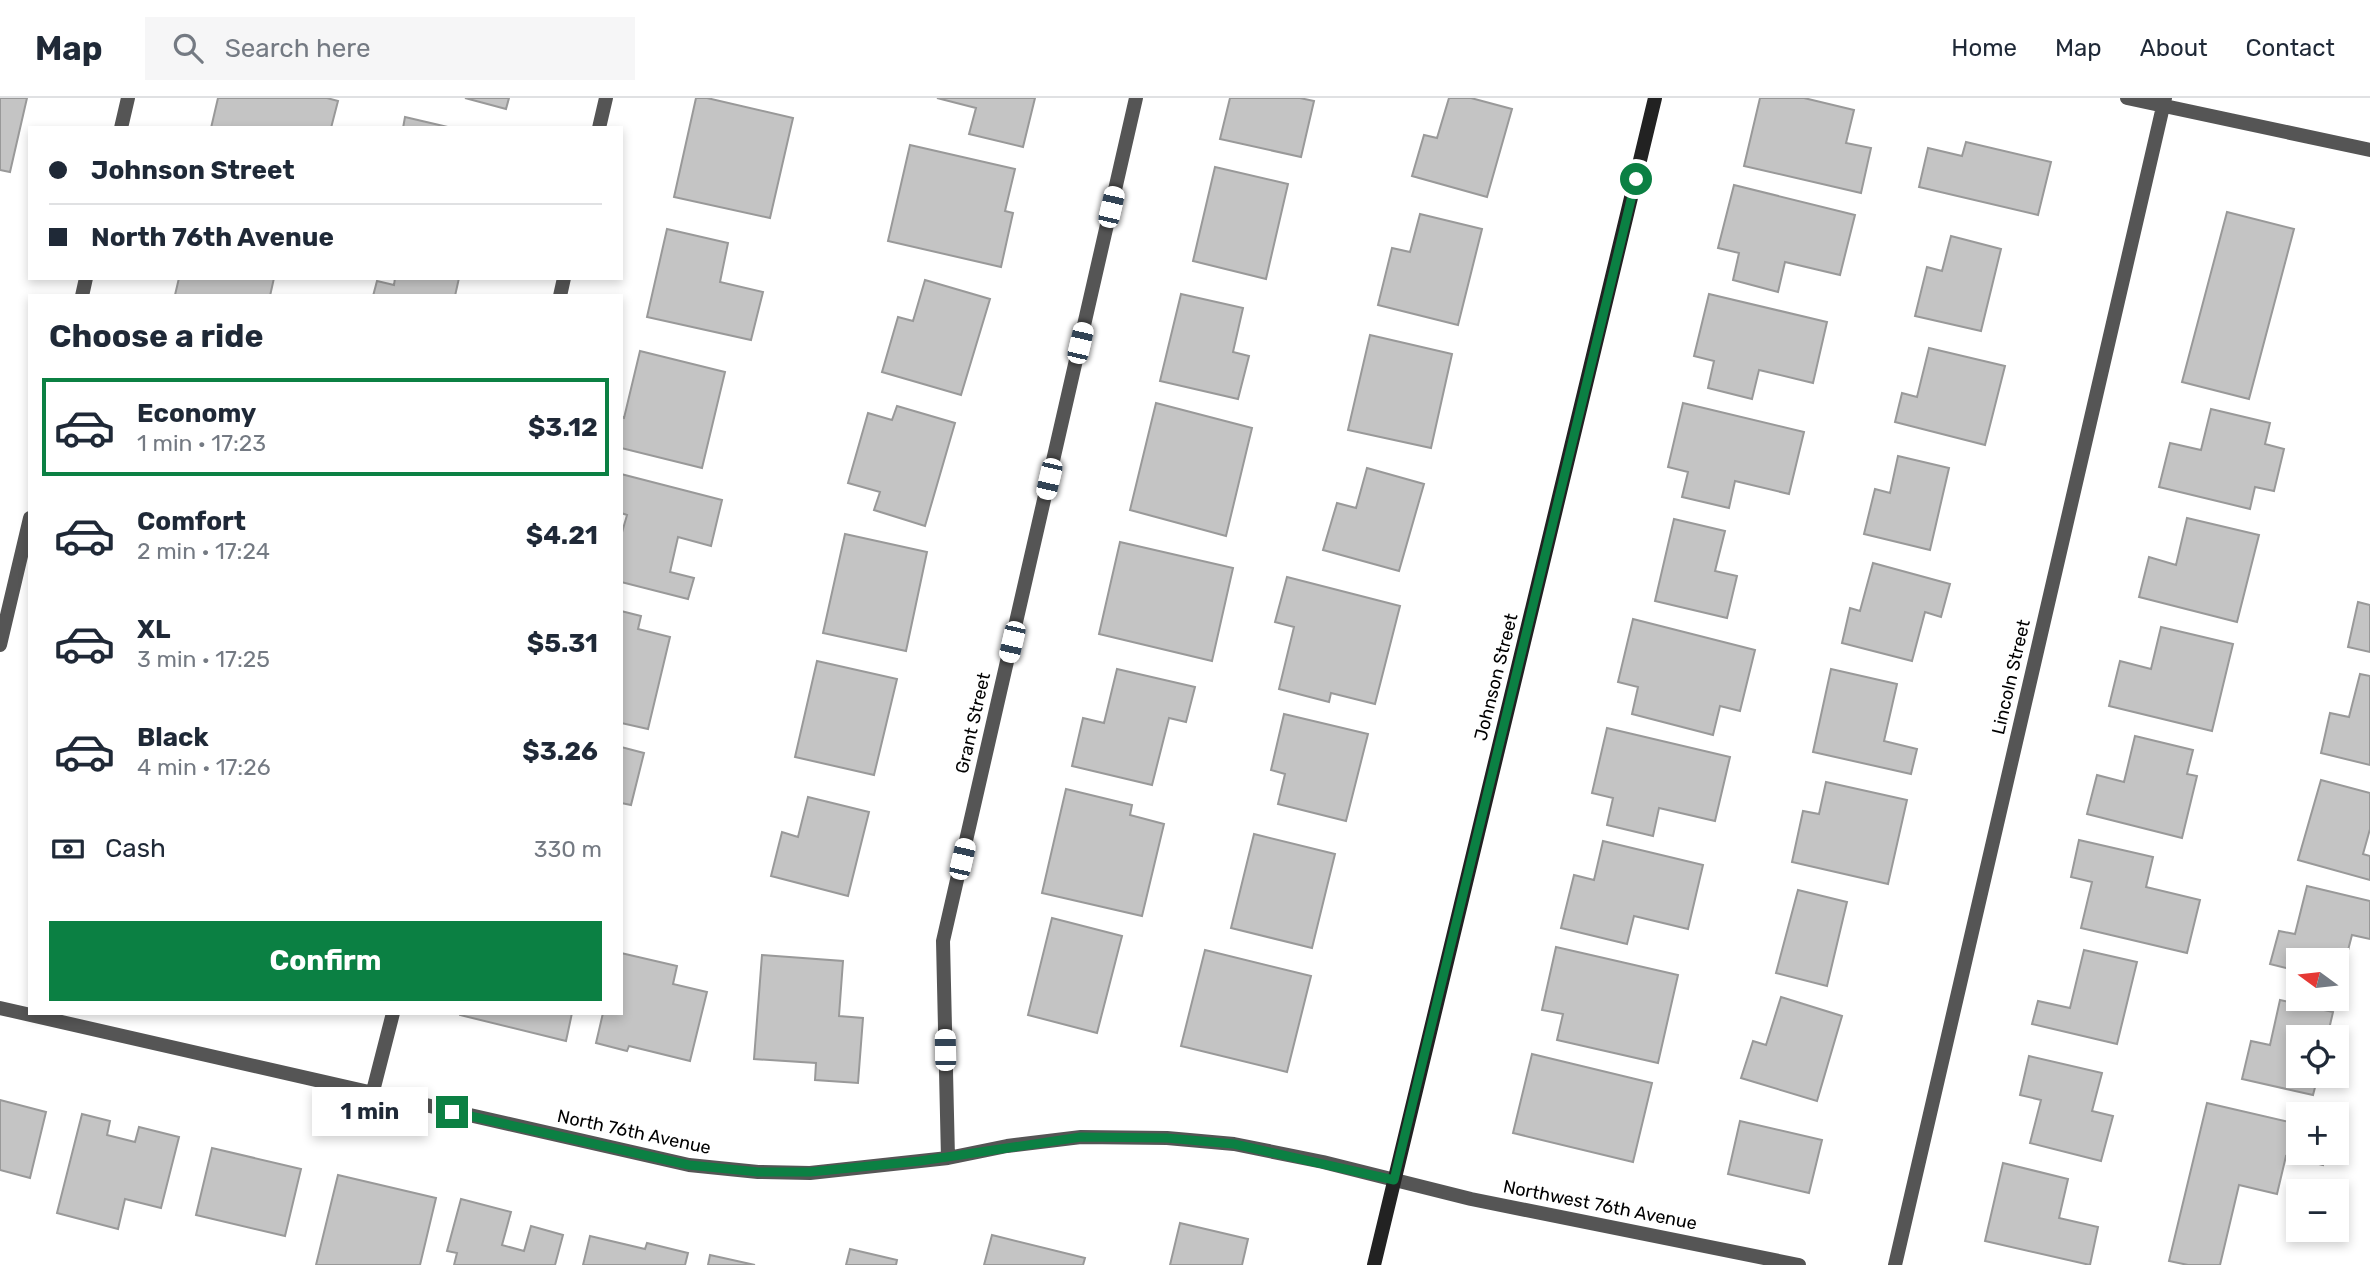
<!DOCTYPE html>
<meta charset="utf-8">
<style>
:root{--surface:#fff;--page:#f6f6f7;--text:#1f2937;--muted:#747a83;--line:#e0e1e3;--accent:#0b8043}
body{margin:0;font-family:Rubik,sans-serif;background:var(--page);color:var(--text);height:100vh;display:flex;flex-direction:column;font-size:26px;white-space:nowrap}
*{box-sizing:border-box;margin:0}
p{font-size:23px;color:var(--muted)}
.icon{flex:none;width:38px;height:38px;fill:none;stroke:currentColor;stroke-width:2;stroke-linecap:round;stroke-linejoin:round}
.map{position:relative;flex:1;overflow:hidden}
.sheet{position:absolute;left:28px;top:196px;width:595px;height:721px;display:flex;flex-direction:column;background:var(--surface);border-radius:0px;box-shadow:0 4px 10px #0003}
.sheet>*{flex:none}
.top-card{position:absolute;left:28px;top:28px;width:595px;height:154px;border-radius:0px;box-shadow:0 4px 10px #0003;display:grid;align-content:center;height:154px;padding:0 21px;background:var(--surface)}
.needle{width:46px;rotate:285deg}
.fabs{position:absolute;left:2286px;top:850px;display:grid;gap:14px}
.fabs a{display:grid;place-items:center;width:63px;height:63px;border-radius:0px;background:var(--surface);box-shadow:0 4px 10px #0003;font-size:35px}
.end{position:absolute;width:32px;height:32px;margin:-16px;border:9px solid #0b8043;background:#fff;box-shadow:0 0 0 4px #fff}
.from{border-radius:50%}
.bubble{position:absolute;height:49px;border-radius:0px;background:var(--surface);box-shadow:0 4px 10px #0003;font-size:23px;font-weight:700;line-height:49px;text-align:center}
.car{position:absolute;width:21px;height:42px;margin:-21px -10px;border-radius:9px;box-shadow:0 0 5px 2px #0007;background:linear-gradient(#fff 24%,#345 0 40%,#fff 0 76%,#345 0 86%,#fff 0)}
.top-card b{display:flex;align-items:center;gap:24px;height:66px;font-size:26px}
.top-card b+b{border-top:2px solid var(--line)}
.top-card i{width:18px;height:18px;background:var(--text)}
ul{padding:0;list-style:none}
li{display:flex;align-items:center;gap:21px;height:98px;margin:0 14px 10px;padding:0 7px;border:4px solid transparent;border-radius:0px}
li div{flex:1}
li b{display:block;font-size:26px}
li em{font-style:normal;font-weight:700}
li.active{border-color:var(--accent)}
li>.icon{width:63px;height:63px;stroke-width:1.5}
h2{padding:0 21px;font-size:32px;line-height:84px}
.pay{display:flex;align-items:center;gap:18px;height:77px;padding:0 21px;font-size:26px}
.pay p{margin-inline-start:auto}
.cta{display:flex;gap:14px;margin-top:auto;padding:14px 21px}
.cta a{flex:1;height:80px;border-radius:0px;background:var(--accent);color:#fff;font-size:28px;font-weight:700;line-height:80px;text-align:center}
header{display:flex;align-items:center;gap:42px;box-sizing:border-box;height:98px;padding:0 35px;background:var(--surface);border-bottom:2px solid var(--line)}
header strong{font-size:33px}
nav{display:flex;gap:38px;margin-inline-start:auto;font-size:24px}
.search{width:490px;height:63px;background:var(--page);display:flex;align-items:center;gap:18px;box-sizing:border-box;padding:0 24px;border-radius:0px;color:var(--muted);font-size:26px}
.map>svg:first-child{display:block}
</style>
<header>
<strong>Map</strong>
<div class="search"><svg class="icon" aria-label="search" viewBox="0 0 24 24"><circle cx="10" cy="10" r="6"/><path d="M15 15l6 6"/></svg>Search here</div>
<nav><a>Home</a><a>Map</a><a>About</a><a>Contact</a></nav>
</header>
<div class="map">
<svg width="2370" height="1167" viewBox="0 0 2370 1167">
<rect width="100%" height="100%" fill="#fff"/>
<path fill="#c4c4c4" stroke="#999" stroke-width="2" d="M0,0H27L10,74L0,72Z
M218,0H327L338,3L331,30H211Z
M465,0H509L506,11Z
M696,0H707L793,20L770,120L674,99Z
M937,0H1035L1023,49L969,36L976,10Z
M1230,0H1300L1314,3L1301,59L1220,41Z
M1449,0H1471L1512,11L1487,99L1412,78L1424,37L1437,40Z
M1760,0H1804L1854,12L1846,45L1871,50L1861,95L1744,68Z
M405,19L452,30H403Z
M1966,44L2051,64L2038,117L1919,89L1928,50L1962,58Z
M910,47L1015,71L1005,113L1013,115L1001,169L888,143Z
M1215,69L1288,86L1266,181L1193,163Z
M1734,87L1855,117L1840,177L1785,164L1778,194L1733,182L1739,155L1718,150Z
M2227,114L2294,131L2249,301L2182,284Z
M1420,116L1482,131L1458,227L1378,207L1392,150L1410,154Z
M667,131L728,145L720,184L763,194L751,242L647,219Z
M1951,138L2001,151L1981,233L1915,218L1927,169L1942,173Z
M179,180H274L270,198H179L175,197Z
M395,180H459L455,198H373L377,183L394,187Z
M925,182L990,201L961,297L882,274L898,219L913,223Z
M1181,196L1243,210L1233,254L1249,258L1238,301L1160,283Z
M1709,196L1827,224L1813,285L1759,272L1752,301L1708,290L1714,263L1694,258Z
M1370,237L1452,256L1431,350L1348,332Z
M1929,250L2005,268L1985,347L1895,324L1902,295L1917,299Z
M640,253L725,274L702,370L621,350V319L624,320Z
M1156,305L1252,330L1226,438L1130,412Z
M1683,305L1804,334L1789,396L1735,383L1729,410L1682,399L1688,374L1668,369Z
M897,308L955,325L925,428L874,412L880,394L848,385L868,315L892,322Z
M2211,311L2270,325L2265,346L2284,351L2274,393L2255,389L2250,411L2159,389L2170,345L2201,352Z
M1898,358L1949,370L1930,452L1864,436L1875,391L1890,395Z
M1367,370L1424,386L1399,473L1323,452L1337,405L1356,410Z
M621,376L722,402L711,448L678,439L670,474L694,480L688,501L621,484V438L627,417L621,415Z
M2187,420L2259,437L2237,524L2139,499L2149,459L2176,467Z
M1674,421L1725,433L1715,473L1737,478L1727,520L1655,503Z
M845,436L927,454L906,553L823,535Z
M1120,444L1233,470L1212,563L1099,536Z
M1873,465L1950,486L1941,519L1925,514L1912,563L1842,545L1850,510L1860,513Z
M1287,479L1400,508L1375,606L1331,595L1329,604L1279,591L1294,529L1275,524Z
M2358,504L2370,507V554L2348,549Z
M621,513L641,518L638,531L670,539L648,631L621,625Z
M1633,521L1755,552L1740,613L1720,608L1713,637L1632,616L1638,589L1618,584Z
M2161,529L2233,546L2212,633L2109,608L2120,563L2151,571Z
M817,563L897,581L874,677L795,659Z
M1117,571L1195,589L1186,624L1169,620L1152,687L1072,668L1083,620L1104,625Z
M1831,571L1897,586L1884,643L1917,651L1911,676L1813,654Z
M2360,576L2370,578V667L2321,655L2330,615L2349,619Z
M1284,616L1368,636L1346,723L1278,706L1285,676L1271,672Z
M1607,630L1730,659L1715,723L1659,710L1653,738L1607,727L1613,700L1592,695Z
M2135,638L2193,652L2187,676L2197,678L2182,740L2087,716L2097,677L2124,684Z
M621,649L644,655L631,707L621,705Z
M2321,682L2370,695V731L2363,756L2370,758V782L2298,762Z
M1826,684L1907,702L1888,786L1792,764L1803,713L1819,716Z
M1066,691L1132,707L1130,717L1164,726L1142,818L1042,795Z
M808,699L869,714L848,798L771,778L782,734L798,739Z
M1254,736L1335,756L1312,850L1231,830Z
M2079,742L2153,759L2146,789L2200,802L2187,855L2081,830L2092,784L2071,779Z
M1603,743L1703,767L1688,831L1634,818L1627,846L1561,830L1574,777L1594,782Z
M2307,788L2370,803V841L2352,837L2340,883L2336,882V863H2298V873L2270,866L2279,833L2295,836Z
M1798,792L1847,804L1827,888L1776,875Z
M1052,820L1122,838L1097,935L1028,917Z
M1556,849L1678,877L1658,965L1557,942L1563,916L1542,912Z
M1205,852L1311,878L1287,974L1181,948Z
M2084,852L2137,864L2117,946L2032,926L2038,903L2070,910Z
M621,855L677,868L673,886L707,894L690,963L629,948L627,953L596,945L603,915H621Z
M762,857L843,863L839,918L863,920L858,985L815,982L816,965L754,961Z
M1781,899L1842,918L1817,1003L1741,980L1753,943L1766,947Z
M2280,902L2333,914L2327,940H2298V978H2318L2313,997L2242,981L2251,943L2270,947Z
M460,915H572L566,943L460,917Z
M1532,956L1652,985L1633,1064L1513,1035Z
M2029,958L2102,975L2092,1013L2113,1018L2101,1063L2030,1045L2041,1002L2020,997Z
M0,1002L46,1014L30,1080L0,1072Z
M2207,1005L2298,1026V1055H2326L2323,1067L2286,1058L2277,1096L2239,1087L2220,1167H2188L2169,1163Z
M82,1016L110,1023L107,1037L135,1044L139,1029L179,1039L161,1110L125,1101L118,1131L57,1115Z
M1740,1023L1822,1042L1809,1095L1728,1076Z
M212,1050L301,1071L285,1138L196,1117Z
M2003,1065L2068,1081L2059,1120L2098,1129L2090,1167L1985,1143Z
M338,1077L436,1100L420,1167H316Z
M461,1101L511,1114L502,1147L524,1153L531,1128L563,1137L555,1167H454L457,1155L447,1153Z
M1180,1125L1248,1141L1242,1167H1170Z
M992,1137L1085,1160L1083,1167H984Z
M590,1138L645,1151L647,1145L688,1155L685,1167H583Z
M850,1151L897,1162L896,1167H846Z
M710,1157L755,1167H708Z"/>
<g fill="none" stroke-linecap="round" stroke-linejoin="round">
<path stroke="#555" stroke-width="14" d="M2127,0L2370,52
M121,30L128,0
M599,30L606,0
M82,198L86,180
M560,198L564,180
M0,547L30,420
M0,910L689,1067L758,1074L810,1075L948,1060L1007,1048L1081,1039L1167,1040L1234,1046L1323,1064L1471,1101L1799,1167
M372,997L393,915
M948,1060L943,843L1136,0
M1895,1167L2165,0"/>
<path stroke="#222" stroke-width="14" d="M1374,1167L1655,0"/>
</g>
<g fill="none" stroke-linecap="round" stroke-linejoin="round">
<path stroke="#0b8043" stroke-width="9" d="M452,1014L689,1067L758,1074H810L920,1063L1081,1039L1167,1040L1234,1046L1394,1082L1636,81"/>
</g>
<g text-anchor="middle" stroke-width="5" stroke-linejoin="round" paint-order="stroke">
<g font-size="18" fill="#000" stroke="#fff">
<text transform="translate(1496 579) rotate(-76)" y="6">Johnson Street</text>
<text transform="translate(2011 579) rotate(-77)" y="6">Lincoln Street</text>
<text transform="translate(973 625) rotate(-77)" y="6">Grant Street</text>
<text transform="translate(634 1034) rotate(12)" y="6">North 76th Avenue</text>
<text transform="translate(1600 1107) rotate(11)" y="6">Northwest 76th Avenue</text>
</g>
</g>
</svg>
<div class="fabs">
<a><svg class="needle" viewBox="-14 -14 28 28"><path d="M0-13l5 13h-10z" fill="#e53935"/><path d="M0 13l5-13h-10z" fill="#747a83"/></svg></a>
<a><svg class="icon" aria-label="locate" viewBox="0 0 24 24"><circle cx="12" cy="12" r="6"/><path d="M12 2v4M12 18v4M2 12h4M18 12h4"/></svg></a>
<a>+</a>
<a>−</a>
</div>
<i class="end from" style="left:1636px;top:81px"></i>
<i class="end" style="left:452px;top:1014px"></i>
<div class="bubble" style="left:312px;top:989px;width:116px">1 min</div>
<i class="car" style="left:1111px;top:109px;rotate:13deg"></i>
<i class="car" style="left:1080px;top:245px;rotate:13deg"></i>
<i class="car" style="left:1049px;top:381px;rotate:193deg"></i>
<i class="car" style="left:1012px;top:544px;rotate:193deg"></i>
<i class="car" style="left:962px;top:761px;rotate:13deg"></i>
<i class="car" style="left:945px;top:952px;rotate:359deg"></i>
<div class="top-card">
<b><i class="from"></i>Johnson Street</b>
<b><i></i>North 76th Avenue</b>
</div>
<section class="sheet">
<h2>Choose a ride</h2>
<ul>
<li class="active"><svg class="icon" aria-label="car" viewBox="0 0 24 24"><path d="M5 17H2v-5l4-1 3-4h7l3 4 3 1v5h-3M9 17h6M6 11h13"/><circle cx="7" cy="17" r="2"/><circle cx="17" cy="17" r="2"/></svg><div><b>Economy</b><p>1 min · 17:23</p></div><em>$3.12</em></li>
<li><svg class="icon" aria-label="car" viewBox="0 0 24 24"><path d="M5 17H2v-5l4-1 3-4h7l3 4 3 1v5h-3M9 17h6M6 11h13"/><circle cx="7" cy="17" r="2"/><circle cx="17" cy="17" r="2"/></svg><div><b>Comfort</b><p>2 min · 17:24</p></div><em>$4.21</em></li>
<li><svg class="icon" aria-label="car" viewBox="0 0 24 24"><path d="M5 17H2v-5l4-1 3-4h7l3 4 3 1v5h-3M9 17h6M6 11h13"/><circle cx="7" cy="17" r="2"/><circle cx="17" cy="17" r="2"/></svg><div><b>XL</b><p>3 min · 17:25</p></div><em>$5.31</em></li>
<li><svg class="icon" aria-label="car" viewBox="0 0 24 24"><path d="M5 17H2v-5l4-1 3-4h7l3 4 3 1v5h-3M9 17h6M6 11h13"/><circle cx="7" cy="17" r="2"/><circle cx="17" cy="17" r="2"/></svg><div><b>Black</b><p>4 min · 17:26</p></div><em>$3.26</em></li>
</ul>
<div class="pay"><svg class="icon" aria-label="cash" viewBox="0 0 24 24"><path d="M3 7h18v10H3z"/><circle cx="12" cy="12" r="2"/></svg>Cash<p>330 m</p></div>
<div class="cta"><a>Confirm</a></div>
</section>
</div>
